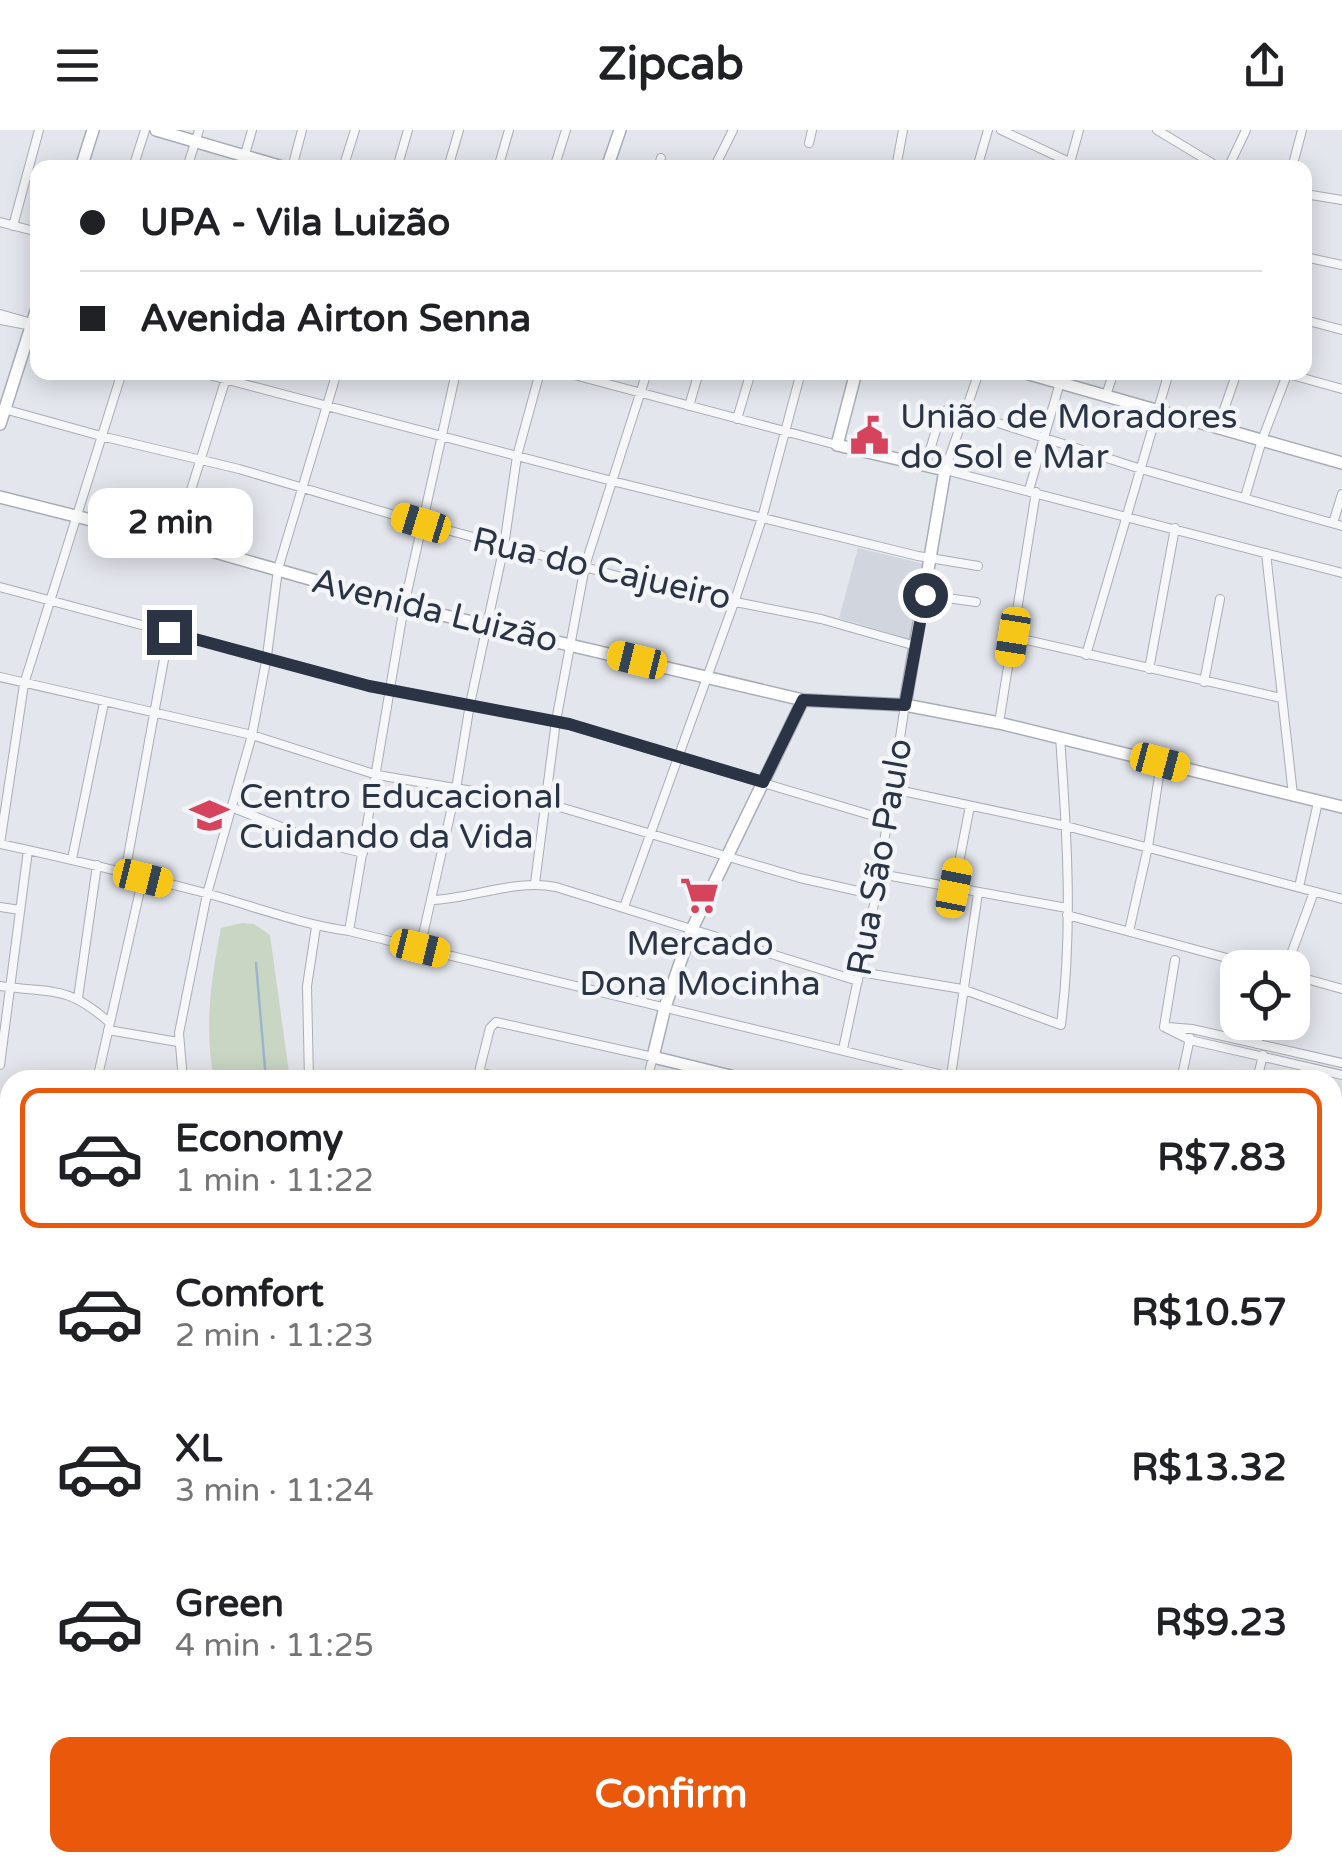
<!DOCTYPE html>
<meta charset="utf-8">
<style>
:root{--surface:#fff;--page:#f6f6f6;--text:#202124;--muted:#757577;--line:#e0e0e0;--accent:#ea580c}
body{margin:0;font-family:"Varela Round",sans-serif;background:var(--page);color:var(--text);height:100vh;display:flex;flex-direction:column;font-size:38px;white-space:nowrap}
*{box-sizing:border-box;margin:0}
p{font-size:32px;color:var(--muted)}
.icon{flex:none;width:55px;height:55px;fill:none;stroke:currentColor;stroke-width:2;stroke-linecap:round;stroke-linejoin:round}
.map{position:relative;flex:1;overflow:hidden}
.details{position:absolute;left:0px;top:940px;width:1342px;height:802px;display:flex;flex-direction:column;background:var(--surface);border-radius:30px 30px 0 0;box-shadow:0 5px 25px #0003}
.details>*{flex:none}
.banner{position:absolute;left:30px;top:30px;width:1282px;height:220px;border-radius:20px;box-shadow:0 5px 25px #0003;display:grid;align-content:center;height:220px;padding:0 50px;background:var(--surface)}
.buttons{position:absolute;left:1220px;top:820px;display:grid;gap:20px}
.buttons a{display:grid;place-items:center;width:90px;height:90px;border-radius:20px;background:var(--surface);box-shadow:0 5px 25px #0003;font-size:50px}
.end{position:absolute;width:45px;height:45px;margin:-22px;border:12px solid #2a3445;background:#fff;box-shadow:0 0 0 5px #fff}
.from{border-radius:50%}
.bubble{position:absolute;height:70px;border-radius:20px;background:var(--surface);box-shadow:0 5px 25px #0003;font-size:32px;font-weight:700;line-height:70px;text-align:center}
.car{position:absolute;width:30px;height:60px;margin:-30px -15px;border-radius:12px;box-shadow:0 0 8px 2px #0007;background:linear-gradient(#f5c518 24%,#345 0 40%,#f5c518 0 76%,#345 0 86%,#f5c518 0)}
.banner b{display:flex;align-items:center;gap:35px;height:95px;font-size:38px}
.banner b+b{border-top:2px solid var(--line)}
.banner i{width:25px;height:25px;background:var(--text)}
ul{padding:18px 0 0;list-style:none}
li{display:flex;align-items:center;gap:30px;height:140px;margin:0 20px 15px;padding:0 30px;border:5px solid transparent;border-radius:20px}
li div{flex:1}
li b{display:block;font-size:38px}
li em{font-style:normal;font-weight:700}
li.on{border-color:var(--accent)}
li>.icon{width:90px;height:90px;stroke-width:1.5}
.button{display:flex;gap:20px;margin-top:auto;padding:20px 50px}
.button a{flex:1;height:115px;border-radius:20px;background:var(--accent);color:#fff;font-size:40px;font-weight:700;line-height:115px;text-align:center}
header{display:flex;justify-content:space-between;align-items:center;height:130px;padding:0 50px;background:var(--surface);font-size:45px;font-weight:700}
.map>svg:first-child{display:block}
</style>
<header><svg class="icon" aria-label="menu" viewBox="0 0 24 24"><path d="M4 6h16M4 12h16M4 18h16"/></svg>Zipcab<svg class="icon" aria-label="share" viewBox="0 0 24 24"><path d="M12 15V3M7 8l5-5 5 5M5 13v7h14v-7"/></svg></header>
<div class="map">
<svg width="1342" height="1742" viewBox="0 0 1342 1742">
<rect width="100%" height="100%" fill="#e3e6ec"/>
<path fill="#d1d6de" d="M858,418L924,434L912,510L839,488Z"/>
<path fill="#c9d6c3" d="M242,793L254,794L270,805L290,950H214C204,897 211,850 221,798Z
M1342,1513V1628L1333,1630V1514Z
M242,1732H1210V1733L1208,1742H233Z"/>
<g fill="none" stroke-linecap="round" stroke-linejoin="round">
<path stroke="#9cb5cd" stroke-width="2.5" d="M256,833L266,950
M1332,1564L1342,1562
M499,1732L525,1742
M672,1732L690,1742
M590,1742L609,1732
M921,1742L938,1732"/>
<defs>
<path id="street" d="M1001,0L1082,38
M1157,0L1220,38
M809,13L812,0
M1070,33L1079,0
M133,38L145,0
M187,38L199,0
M241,38L252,0
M292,38L302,0
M343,38L355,0
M397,38L408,0
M448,38L459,0
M498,38L509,0
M554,38L566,0
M658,38L661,28
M714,38L733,0
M896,38L903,0
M977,38L988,0
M1228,38L1246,0
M1292,38L1302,0
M1305,64L1342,70
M0,92L38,102
M13,96L39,0
M1305,127L1342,135
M0,184L28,192L31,196
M0,190L38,197
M1305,190L1342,200
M198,242L612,351L918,426L978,436
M563,242L837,315
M979,242L945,340L1342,443
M1288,244L1342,259
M1106,265L1114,242
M689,276L699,242
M4,279L101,306L239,339L421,393L655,456L821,489L916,516
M964,282L1141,339L1342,396
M737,289L751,242
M1218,297L1237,242
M925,336L941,284L947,280L963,285
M1029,360L1063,242
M1245,367L1262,310L1288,242
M1333,393L1342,364
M175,411L228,242
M1266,423L1293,665
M0,457L369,556L556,591L887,690
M925,465L976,472
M1013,507L1281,568
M1086,525L1169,242
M1149,539L1175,398
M0,547L252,605L377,645L546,673L800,748L876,765
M1204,552L1220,469
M999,593L1036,362
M893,659L1066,696L1342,769
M231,677L319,712L363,723
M0,714C70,729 139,746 209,764C256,777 300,794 349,801L963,950
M0,714L24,554L122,242
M72,729L104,573
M125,743L169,502
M880,744L1067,778
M535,753L556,591L585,436L647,242
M1299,757L1318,672
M954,758L970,676
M433,770C474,768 515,749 556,757L858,851
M0,777L20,780
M624,777L735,470L762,388L801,242
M1067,785L1264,838
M349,801L404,476L456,242
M1129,801L1148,717L1161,633
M420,818L456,659L470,574L504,416L517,326L540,242
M1286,838L1314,762
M860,842L962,859L1061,895C1073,799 1067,703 1060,607
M1292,845L1342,859
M0,856C54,864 65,854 109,892
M78,868L97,735
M1164,897L1190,910L1342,945
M1164,897L1175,830
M1168,897L1192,899L1342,933
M108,900L178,912
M1257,914L1262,892
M843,919L876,765L905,575
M0,935L28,720
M479,942L510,950
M951,946L978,763
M97,950L143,747
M183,950L179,903L207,764L252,605L267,526L278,439L337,242
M309,950L307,856L316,797
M477,950L490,898L496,892L653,927L647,950
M1181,950L1190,908
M1257,950L1263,925
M1332,1167H1342
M0,1224L10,1227
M1332,1252H1342
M0,1288L10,1291
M1332,1335H1342
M0,1349L10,1352
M0,1407L10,1410
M1332,1420H1342
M0,1467L10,1470
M1332,1470H1342
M0,1529L10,1532
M0,1589L10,1593
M0,1649L10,1652
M1332,1654L1342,1655
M0,1724L10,1717
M144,1732L169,1741
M1249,1742L1251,1732
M1337,1742L1342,1709"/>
<path id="secondary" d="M156,0L286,38
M81,38L93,0
M607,38L620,0
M856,242L837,315L945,340L905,575
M1022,242L1342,333
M0,294L38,175
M0,367L194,416L404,476L803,570L905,575L999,593L1342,677
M747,950L653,927L665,877L691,801L803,570
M1332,1083L1342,1085"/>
</defs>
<use href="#street" stroke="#a8adb7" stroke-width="10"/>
<use href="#secondary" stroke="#a8adb7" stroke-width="14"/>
<use href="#street" stroke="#f6f7f9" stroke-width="8"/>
<use href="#secondary" stroke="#fff" stroke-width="11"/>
</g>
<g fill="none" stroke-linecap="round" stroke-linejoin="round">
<path stroke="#2a3445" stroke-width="12" d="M169,502L369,556L569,594L763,652L803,570L905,575L925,465"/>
</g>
<defs>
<symbol id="civic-bare" viewBox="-9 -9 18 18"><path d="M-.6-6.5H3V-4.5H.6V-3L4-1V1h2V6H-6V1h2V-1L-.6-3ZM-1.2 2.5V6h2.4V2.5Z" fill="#d5435d" stroke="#f3f5f9" stroke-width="2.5" paint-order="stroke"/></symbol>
<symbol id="school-bare" viewBox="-9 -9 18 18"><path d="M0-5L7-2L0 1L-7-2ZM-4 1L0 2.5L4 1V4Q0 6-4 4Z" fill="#d5435d" stroke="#f3f5f9" stroke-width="2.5" paint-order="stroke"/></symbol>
<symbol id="supermarket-bare" viewBox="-9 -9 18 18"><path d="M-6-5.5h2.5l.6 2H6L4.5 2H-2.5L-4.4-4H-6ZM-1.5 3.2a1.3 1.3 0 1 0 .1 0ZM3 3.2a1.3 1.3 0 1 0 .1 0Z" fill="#d5435d" stroke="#f3f5f9" stroke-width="2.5" paint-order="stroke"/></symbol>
</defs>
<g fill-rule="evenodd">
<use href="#civic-bare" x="842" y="278" width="55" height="55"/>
<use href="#school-bare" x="182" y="658" width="55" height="55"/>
<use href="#supermarket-bare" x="672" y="738" width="55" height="55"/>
</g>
<g text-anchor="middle" stroke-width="9" stroke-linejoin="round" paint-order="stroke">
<g font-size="35" fill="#2a3445" stroke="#f3f5f9" text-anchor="start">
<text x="900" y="298">União de Moradores<tspan x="900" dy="40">do Sol e Mar</tspan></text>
<text x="239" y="678">Centro Educacional<tspan x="239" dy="40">Cuidando da Vida</tspan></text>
<text x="700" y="825" text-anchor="middle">Mercado<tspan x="700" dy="40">Dona Mocinha</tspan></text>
</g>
<g font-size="35" fill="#2a3445" stroke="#f3f5f9">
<text transform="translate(602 438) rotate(13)" y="12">Rua do Cajueiro</text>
<text transform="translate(435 480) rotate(14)" y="12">Avenida Luizão</text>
<text transform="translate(879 727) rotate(-80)" y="12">Rua São Paulo</text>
</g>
</g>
</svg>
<div class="buttons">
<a><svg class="icon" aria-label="locate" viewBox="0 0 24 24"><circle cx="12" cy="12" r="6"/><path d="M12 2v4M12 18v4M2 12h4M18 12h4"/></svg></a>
</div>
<i class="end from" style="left:925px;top:465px"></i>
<i class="end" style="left:169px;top:502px"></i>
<div class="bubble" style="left:88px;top:358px;width:165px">2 min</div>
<i class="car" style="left:421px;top:393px;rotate:287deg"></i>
<i class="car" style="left:1013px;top:507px;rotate:189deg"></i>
<i class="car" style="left:637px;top:530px;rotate:284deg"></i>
<i class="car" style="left:1160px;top:632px;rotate:105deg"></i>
<i class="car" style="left:143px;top:748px;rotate:104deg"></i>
<i class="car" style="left:954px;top:758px;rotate:11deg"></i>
<i class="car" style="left:420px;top:818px;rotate:104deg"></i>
<div class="banner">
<b><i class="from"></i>UPA - Vila Luizão</b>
<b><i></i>Avenida Airton Senna</b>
</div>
<section class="details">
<ul>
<li class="on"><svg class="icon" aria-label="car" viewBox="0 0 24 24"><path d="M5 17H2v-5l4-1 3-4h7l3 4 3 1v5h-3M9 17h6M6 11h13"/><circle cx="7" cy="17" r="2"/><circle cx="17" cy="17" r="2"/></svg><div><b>Economy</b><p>1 min · 11:22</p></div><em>R$7.83</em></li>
<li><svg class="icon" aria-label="car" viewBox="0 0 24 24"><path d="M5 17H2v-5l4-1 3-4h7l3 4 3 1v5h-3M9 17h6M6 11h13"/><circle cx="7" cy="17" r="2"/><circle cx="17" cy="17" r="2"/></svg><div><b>Comfort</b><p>2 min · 11:23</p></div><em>R$10.57</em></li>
<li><svg class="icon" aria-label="car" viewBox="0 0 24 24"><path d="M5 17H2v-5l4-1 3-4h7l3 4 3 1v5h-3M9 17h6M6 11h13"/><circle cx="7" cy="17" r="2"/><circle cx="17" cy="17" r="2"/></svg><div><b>XL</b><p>3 min · 11:24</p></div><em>R$13.32</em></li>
<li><svg class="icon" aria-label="car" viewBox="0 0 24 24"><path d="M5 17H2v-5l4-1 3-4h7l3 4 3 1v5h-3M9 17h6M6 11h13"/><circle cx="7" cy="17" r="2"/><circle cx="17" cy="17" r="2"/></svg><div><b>Green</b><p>4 min · 11:25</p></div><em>R$9.23</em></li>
</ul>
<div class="button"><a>Confirm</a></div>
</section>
</div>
